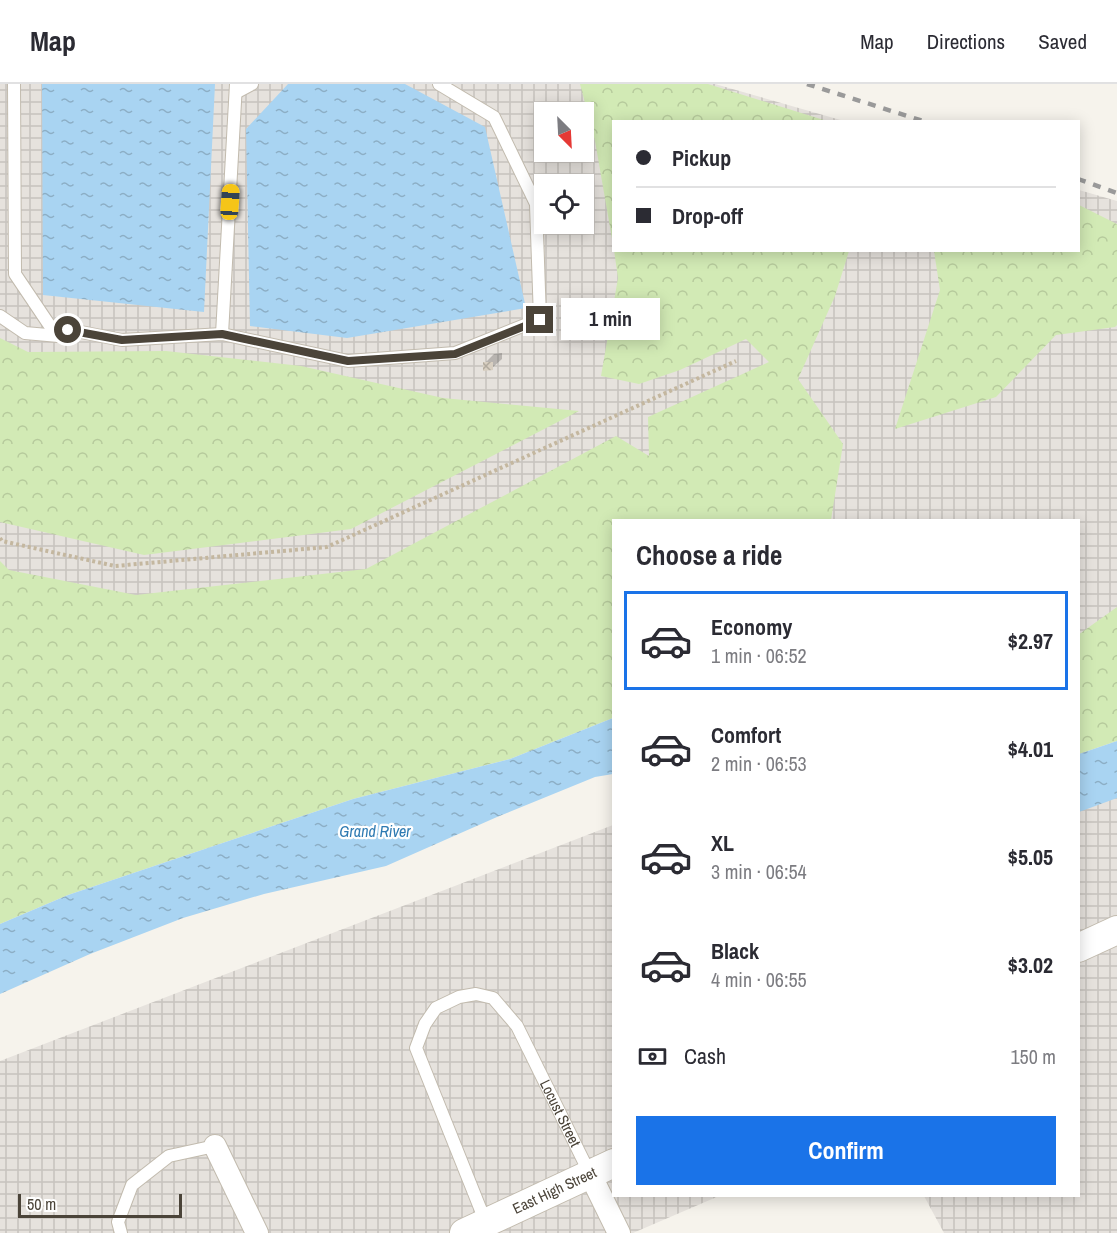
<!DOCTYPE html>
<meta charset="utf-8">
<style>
:root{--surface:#fff;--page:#f7f7f7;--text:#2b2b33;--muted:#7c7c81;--line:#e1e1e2;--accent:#1a73e8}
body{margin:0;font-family:"Archivo Narrow",sans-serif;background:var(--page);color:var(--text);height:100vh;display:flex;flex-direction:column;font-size:22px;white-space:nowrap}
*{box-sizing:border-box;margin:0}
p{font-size:20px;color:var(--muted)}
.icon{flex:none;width:33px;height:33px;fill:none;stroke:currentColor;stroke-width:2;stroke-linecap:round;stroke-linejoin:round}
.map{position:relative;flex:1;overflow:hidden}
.side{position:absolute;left:612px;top:435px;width:468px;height:678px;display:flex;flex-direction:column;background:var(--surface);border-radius:0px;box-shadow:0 3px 15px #0003}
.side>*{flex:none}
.banner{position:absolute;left:612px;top:36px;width:468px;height:132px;border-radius:0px;box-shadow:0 3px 15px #0003;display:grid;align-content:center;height:132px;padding:0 24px;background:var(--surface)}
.needle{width:39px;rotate:156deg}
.buttons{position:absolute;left:534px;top:18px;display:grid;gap:12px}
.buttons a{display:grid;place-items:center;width:60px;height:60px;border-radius:0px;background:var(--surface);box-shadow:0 3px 15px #0003;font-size:30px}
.scale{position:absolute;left:18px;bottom:15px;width:164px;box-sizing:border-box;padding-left:6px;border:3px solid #4b4439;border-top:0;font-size:16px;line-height:21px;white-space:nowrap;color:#4b4439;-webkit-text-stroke:4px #fff;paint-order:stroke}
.end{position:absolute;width:27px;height:27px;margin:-14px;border:8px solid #4b4439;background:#fff;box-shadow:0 0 0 3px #fff}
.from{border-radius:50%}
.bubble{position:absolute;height:42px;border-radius:0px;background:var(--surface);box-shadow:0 3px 15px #0003;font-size:20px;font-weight:800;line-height:42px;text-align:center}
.car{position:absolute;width:18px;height:36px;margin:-18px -9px;border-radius:8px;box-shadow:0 0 4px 2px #0007;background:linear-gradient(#f5c518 24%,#345 0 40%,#f5c518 0 76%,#345 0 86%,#f5c518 0)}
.banner b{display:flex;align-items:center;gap:21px;height:57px;font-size:22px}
.banner b+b{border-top:2px solid var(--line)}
.banner i{width:15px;height:15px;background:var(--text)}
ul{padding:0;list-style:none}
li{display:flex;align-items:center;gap:18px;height:99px;margin:0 12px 9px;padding:0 12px;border:3px solid transparent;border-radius:0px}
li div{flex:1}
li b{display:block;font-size:22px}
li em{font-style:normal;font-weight:800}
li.active{border-color:var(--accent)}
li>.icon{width:54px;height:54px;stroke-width:1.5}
h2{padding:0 24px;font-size:27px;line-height:72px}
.pay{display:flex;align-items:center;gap:15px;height:66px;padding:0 24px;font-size:22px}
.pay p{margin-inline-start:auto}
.cta{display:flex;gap:12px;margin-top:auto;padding:12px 24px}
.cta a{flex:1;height:69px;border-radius:0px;background:var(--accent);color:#fff;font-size:24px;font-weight:800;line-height:69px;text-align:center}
header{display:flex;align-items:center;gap:36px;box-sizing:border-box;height:84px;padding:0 30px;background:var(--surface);border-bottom:2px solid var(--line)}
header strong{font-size:28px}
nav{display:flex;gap:33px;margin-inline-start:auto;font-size:21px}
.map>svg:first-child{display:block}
</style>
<header>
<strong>Map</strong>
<nav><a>Map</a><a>Directions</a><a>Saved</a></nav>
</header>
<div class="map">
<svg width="1117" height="1149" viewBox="0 0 1117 1149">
<defs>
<pattern id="industrial-grid" width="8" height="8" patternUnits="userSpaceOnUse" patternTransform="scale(1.5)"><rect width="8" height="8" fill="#e6e2dd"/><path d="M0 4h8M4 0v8" fill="none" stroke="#c7c3be"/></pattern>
<pattern id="forest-crowns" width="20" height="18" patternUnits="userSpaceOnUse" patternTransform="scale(1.5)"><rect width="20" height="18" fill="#d2eab5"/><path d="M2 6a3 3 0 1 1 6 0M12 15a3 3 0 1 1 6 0" fill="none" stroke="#b6ca9c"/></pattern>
<pattern id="water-ripples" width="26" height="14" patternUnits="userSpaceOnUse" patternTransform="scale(1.5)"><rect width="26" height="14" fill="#a9d4f2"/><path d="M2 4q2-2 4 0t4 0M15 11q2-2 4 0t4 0" fill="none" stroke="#8caec5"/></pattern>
<pattern id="building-cross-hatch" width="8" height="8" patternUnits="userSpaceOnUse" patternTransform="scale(1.5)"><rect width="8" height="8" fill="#d8cfc1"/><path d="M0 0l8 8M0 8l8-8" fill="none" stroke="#b1aa9e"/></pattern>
</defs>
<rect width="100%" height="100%" fill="#f6f3ec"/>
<path fill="url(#industrial-grid)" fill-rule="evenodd" d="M0,0H715L844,37L614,38V166H1078L1079,106L1117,117V643L1079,650L1078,436H614L0,652ZM544,28H584V68H544ZM544,100H584V140H544Z
M1079,668L1117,674V1149H944L924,1112H1078Z
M613,741L614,1112H719L633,1149H0V977Z"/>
<path fill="url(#forest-crowns)" d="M580,0H708L827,37L614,38V166L595,57Z
M1079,121L1117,140V241L1115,243L1056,251L996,313L895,345L940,206L934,167L1078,166Z
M614,166L849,167L835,212L798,295L843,360L831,436H614L613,634L510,675L353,715L68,811L0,840V477L9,486L136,511L366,485L616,352L649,372L648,333L769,278L746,255L680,286L639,300L601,292L618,194Z
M0,254L28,268L166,267L301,282L443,314L579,327L351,445L144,471L0,438Z
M1117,523V657L1079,670L1078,551Z"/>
<path fill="url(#water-ripples)" d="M42,0H215L204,228L43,211Z
M288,0H405L485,43L526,224L347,254L250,242L246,45Z
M613,634V690L595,693L497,733L386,782L264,810L183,834L90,870L0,910V840L68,811L353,715L510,675Z
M1117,657V714L1079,728V670Z"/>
<path fill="#0003" d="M502,269V275L492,284L485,279L494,270Z"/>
<path fill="url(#building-cross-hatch)" d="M483,278H493V286L483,287Z"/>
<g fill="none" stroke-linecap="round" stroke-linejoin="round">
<defs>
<g id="service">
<path d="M14,0L15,190L50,242L122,256L222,250L348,277L455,269L540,235L536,120L494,33L439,0"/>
<path d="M237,8L252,0"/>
<path d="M0,232L25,249L70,253"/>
<path d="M222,250L236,0"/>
<path id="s1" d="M486,1139L416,964L425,940L436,924L459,913L476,910L493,914L517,942L590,1090"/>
<path d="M121,1149L118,1138L132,1101L169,1072L215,1062"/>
</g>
<path id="minor" d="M215,1062L257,1149
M590,1090L619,1149"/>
<g id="tertiary">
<path d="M1078,864L1117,846"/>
<path id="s2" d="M464,1149L614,1079"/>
</g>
</defs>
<use href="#service" stroke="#c2bbae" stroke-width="14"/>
<use href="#minor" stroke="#c2bbae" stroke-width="24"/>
<use href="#tertiary" stroke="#c2bbae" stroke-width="30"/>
<path stroke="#c4b79f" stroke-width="4" stroke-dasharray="3 3" stroke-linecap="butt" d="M0,454L2,457L115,482L327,463L736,277"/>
<use href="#service" stroke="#fff" stroke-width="12"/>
<use href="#minor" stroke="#fff" stroke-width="22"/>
<use href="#tertiary" stroke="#fff" stroke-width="28"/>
<path stroke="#9a9a9a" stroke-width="4.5" stroke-dasharray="8 8" stroke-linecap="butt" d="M807,0L926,38
M1078,95L1117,109"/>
</g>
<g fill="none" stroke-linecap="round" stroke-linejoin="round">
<path stroke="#4b4439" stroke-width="8" d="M68,246L122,256L222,250L348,277L455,270L540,236"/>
</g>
<g text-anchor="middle" stroke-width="4.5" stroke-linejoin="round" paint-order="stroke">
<g font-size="15" fill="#4b4439" stroke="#fff">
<text dy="5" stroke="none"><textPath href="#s1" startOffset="428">Locust Street</textPath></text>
<text dy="5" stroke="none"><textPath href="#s2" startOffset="100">East High Street</textPath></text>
</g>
<g font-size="16" font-style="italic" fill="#2e7ab2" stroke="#fff">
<text x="375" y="753">Grand River</text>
</g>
</g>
</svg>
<div class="buttons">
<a><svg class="needle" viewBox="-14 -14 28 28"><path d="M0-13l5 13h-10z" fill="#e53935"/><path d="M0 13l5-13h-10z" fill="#7c7c81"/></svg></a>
<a><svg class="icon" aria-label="locate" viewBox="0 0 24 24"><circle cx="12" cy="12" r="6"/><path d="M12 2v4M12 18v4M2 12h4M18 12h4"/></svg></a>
</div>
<div class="scale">50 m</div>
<i class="end from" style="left:68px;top:246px"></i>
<i class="end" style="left:540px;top:236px"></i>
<div class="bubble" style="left:561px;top:214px;width:99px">1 min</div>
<i class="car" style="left:230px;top:118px;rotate:4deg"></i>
<div class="banner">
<b><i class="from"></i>Pickup</b>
<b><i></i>Drop-off</b>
</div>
<section class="side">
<h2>Choose a ride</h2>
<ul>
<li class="active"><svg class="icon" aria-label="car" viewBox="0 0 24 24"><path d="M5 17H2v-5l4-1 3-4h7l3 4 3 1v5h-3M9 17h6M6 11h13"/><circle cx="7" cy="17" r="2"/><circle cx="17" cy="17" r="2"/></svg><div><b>Economy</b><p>1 min · 06:52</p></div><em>$2.97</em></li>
<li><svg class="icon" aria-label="car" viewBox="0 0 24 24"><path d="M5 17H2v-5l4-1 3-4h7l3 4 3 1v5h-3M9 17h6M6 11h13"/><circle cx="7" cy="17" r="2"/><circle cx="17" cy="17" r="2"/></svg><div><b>Comfort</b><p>2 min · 06:53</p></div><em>$4.01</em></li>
<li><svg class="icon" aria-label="car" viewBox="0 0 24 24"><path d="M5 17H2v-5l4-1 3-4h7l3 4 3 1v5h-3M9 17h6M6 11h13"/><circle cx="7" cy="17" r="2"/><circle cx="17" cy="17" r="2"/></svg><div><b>XL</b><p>3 min · 06:54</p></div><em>$5.05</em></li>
<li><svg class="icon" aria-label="car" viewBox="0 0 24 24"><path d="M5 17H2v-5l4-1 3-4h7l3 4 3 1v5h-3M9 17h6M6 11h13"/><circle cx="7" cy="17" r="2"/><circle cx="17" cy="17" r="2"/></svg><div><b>Black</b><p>4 min · 06:55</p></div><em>$3.02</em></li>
</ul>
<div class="pay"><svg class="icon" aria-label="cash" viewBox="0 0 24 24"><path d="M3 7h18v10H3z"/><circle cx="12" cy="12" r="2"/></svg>Cash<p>150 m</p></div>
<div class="cta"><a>Confirm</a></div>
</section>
</div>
